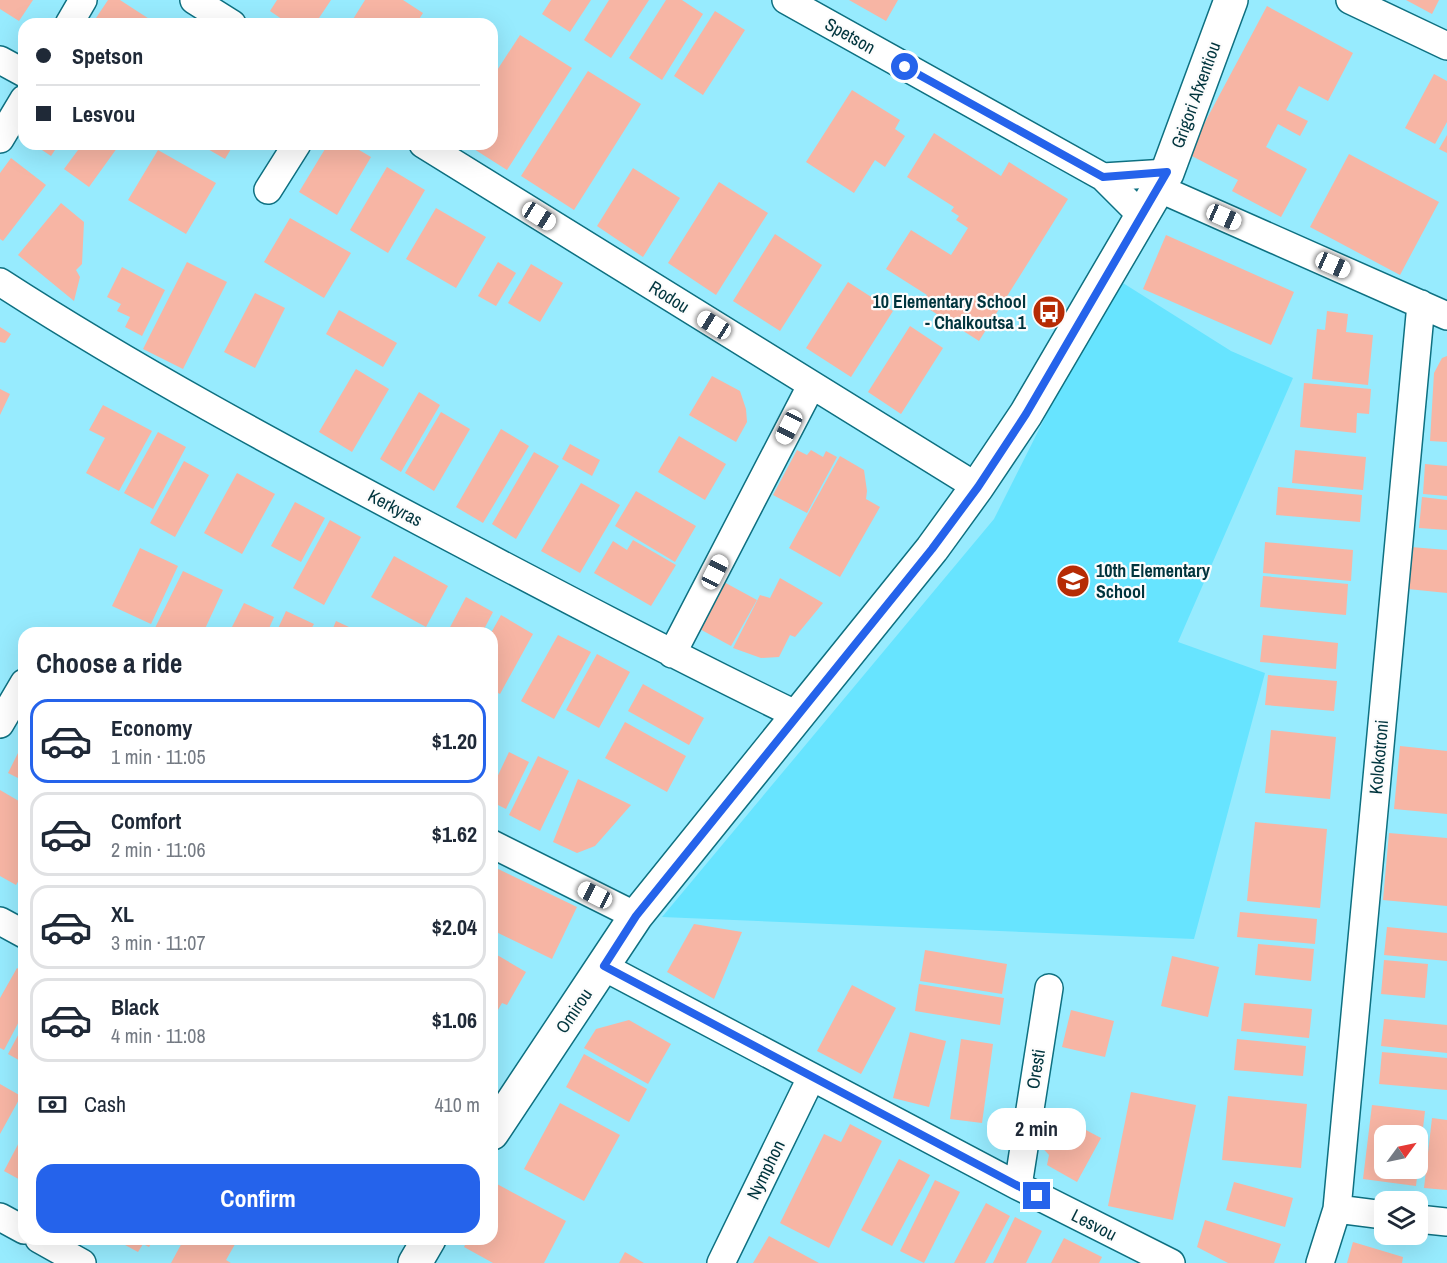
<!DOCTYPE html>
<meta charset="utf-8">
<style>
:root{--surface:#fff;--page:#f2f2f3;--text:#1f2937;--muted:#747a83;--line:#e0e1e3;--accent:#2563eb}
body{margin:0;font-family:"Archivo Narrow",sans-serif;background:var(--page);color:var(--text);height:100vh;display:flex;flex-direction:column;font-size:22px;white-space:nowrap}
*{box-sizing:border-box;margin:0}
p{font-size:20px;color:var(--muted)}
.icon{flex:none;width:33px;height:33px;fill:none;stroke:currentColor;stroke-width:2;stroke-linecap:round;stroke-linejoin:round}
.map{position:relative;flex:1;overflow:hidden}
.details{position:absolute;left:18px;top:627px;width:480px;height:618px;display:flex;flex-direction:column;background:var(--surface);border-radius:18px;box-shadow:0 6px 24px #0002}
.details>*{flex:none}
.hud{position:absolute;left:18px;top:18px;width:480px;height:132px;border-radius:18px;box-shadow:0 6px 24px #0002;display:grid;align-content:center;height:132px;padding:0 18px;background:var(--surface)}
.needle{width:39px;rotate:57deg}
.buttons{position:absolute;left:1374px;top:1125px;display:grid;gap:12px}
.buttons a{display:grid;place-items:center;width:54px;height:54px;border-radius:12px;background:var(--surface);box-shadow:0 6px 24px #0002;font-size:30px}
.end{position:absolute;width:27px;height:27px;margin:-14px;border:8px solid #2563eb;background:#fff;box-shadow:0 0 0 3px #fff}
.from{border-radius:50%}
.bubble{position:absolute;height:42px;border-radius:18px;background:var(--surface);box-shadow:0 6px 24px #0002;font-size:20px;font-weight:700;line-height:42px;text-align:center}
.car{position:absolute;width:18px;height:36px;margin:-18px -9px;border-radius:8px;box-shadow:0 0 4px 2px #0007;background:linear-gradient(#fff 24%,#345 0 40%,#fff 0 76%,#345 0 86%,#fff 0)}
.hud b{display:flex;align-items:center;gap:21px;height:57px;font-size:22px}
.hud b+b{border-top:2px solid var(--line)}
.hud i{width:15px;height:15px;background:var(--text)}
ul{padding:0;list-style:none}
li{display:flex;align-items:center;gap:18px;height:84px;margin:0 12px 9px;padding:0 6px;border:3px solid var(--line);border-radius:18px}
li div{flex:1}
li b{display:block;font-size:22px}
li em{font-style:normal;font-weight:700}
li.selected{border-color:var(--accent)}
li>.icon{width:54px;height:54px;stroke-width:1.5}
h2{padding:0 18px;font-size:27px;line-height:72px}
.pay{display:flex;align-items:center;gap:15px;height:66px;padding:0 18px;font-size:22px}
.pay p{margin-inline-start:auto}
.primary-button{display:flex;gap:12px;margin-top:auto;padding:12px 18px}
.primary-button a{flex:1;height:69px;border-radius:18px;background:var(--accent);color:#fff;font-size:24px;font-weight:700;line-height:69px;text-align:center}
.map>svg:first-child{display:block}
</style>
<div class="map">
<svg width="1447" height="1263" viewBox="0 0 1447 1263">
<rect width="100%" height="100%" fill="#97ebfe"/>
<path fill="#67e4ff" d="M1115,278L1231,351L1293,378L1178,642L1265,673L1194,939L662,917L994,519Z"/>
<path fill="#f7b5a4" d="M0,0H33L19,21L0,9Z
M108,0H120L157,24H92Z
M277,0H331L315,24H289L270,11Z
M365,0H403L423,13L416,24H350Z
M551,0H591L570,32L542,14Z
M609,0H649L611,58L584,40Z
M666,0H682L703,14L662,80L629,58Z
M849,0H898L886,21Z
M1406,0H1439L1432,14Z
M1267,6L1353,53L1328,101L1299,86L1286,110L1308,121L1300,136L1278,124L1266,147L1307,169L1281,217L1232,191L1238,180L1188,154Z
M715,11L745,30L703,95L674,76Z
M520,35L572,68L507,170L466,144H492V78Z
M588,71L641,104L574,210L521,176Z
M1434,74L1447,81V122L1435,144L1405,128Z
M852,90L900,120L895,129L905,136L885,167L875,160L854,193L806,162Z
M934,133L1001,176L1009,162L1068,199L979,341L921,304L927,295L886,269L911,230L951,255L968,228L956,220L959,216L951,211L954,207L907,177Z
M1447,135V153L1439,149Z
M33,144H59L51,156Z
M69,144H120L89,187L64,169L78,150Z
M199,144H234L225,159Z
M328,144H349L371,157L337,215L299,192Z
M158,150L216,183L186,234L128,200Z
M1349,154L1439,202L1400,275L1310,227Z
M11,158L46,185L3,241L0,239V173Z
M387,167L425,190L388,253L350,230Z
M633,168L680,198L643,257L597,226Z
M719,182L768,213L716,295L668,263Z
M61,203L84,222L82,264L76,270L80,277L74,301L18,255Z
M436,208L486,237L456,288L406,259Z
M290,218L351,253L324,298L264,262Z
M775,234L822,265L780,331L733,301Z
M1166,235L1294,292L1271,345L1143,289Z
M187,262L227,282L183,369L143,349Z
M498,262L516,273L496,306L478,296Z
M531,264L563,283L540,322L508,303Z
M122,267L165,290L142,336L125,327L130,317L117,311L121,304L107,297Z
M848,282L893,311L851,377L806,348Z
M255,293L285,308L255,368L224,352Z
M339,310L397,343L383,367L326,334Z
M1327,311L1348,314L1346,332L1373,335L1368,385L1312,379L1317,329L1325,330Z
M910,326L943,348L901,414L868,392Z
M0,327L11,334L5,343L0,342Z
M1447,356V442L1430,441L1434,373L1442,358Z
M356,369L389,389L352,452L319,432Z
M712,376L740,391L746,409L747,422L736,442L689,415Z
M1304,383L1371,389L1369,414L1357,413L1356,433L1300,427Z
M0,389L10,394L0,415Z
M419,392L440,405L401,472L380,459Z
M103,405L152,431L119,491L86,473L105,438L89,430Z
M441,412L470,429L434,491L405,473Z
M501,429L529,446L483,523L456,507Z
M158,432L186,447L153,509L124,493Z
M679,436L726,464L705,500L658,472Z
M570,444L600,460L592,476L562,459Z
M797,450L807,455L811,450L823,457L826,451L837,457L807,513L773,495Z
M1295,450L1366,457L1363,490L1292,483Z
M534,452L559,466L516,539L492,524Z
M840,456L864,470L867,491L866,499L880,507L840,577L789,548Z
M184,461L209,475L175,537L150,523Z
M1425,464L1447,466V496L1423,494Z
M237,473L275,494L242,554L204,533Z
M581,483L620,505L580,573L541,551Z
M1278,487L1362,495L1360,522L1276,515Z
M636,491L696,526L675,562L615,526Z
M1422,497L1447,500V530L1419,528Z
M295,502L325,518L301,562L271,546Z
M330,520L361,537L324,605L293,588Z
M633,540L676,565L651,606L594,573L613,541L627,550Z
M1265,542L1353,550L1351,581L1263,573Z
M1411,547L1447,550V593L1408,589Z
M140,548L178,566L151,624L112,606Z
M394,556L448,586L426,627L371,597Z
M183,571L223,590L203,633H160L154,630Z
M1263,576L1348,584L1346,615L1260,607Z
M780,578L823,603L795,637L790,635L779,657L761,658L733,648L760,595L770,598Z
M722,581L757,600L731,646L696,627Z
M466,597L493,612L482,633H447Z
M244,603L274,617L267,633H229Z
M286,611L314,624L309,633H276Z
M501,615L533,634L500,694L492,690L491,633Z
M336,621L362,633H331Z
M558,635L591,652L554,719L521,701Z
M1263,635L1338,643L1336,669L1260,662Z
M597,654L630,672L599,728L566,710Z
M1268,675L1337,681L1334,711L1265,705Z
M643,684L704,718L689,745L628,711Z
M625,722L686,756L667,792L605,758Z
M1271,730L1336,737L1330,799L1265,793Z
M24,741V781L8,773Z
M1400,746L1447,751V814L1394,809Z
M509,752L529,762L506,809L492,802V788Z
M538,756L569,771L540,831L509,815Z
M578,779L631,805L595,846L577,853L553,842Z
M0,790L24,804V872L16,885L0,876Z
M1255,822L1327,829L1320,908L1247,901Z
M1389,833L1447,838V906L1383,900Z
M492,866L577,907L552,959L492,930Z
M1240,912L1317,919L1315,944L1237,937Z
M694,924L742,932L714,999L667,972Z
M1387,927L1447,933V961L1384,955Z
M1258,944L1314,949L1311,981L1255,975Z
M925,950L1007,964L1002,994L920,981Z
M492,952L526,972L507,1005L502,1003L492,1020Z
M1172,956L1219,967L1208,1017L1161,1006Z
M1384,960L1428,964L1425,998L1381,994Z
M17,968L24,972V1012L4,1050L0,1048V998Z
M919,984L1004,998L1000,1025L915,1011Z
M852,985L896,1008L861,1074L817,1051Z
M1244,1003L1312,1009L1309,1038L1241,1031Z
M1071,1010L1114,1021L1105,1057L1062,1047Z
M1384,1019L1447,1025V1053L1381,1046Z
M629,1020L671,1044L648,1084L584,1048L596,1029Z
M24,1024V1063L8,1054Z
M910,1032L946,1041L929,1107L893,1098Z
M961,1039L993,1044L982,1123L950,1119Z
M1237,1039L1306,1046L1303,1076L1234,1070Z
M1382,1052L1447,1058V1090L1379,1084Z
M584,1054L647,1089L629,1122L566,1087Z
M0,1084L21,1096L0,1134Z
M1131,1092L1196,1105L1173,1220L1108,1206Z
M1228,1096L1307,1104L1301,1168L1222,1160Z
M560,1103L620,1135L584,1201L524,1169Z
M1372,1105L1425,1111L1419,1162L1418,1136H1384V1168H1418L1416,1186L1363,1179Z
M1054,1113L1101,1138L1077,1182L1047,1165L1049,1155L1037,1142Z
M1432,1118L1447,1120V1190L1424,1188Z
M850,1124L882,1141L829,1248L780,1223L824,1134L841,1142Z
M24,1133V1182L4,1171Z
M899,1159L930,1175L892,1246L861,1230Z
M935,1180L960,1192L924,1263L900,1251Z
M1234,1182L1293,1198L1285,1227L1226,1210Z
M497,1184L566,1221L544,1263H493L464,1247L468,1239H492V1194Z
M986,1203L1010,1216L985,1263H954Z
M1015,1217L1042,1231L1026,1263H993Z
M1205,1220L1281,1244L1274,1263H1228L1197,1247Z
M769,1236L819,1263H753Z
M1064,1238L1102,1257L1099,1263H1051Z
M114,1239H154L149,1247L143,1244L138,1252Z
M184,1239L191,1241L238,1239L226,1260L231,1263H171Z
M1353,1242L1403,1257L1402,1263H1347Z
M625,1252L644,1263H619Z"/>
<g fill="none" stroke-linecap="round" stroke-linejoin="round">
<defs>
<path id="street" d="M194,0L232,24
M786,0L1103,177L1142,216
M1350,0L1447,46
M69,24L83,0
M0,60L24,73
M0,139L24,99
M423,144L977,487
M1103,177L1167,173
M1158,188L1447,316
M268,190L297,144
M0,282C136,370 278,446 421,522C546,588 671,654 799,716
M672,654L811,386
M0,724L24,683
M492,844L636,916
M0,921L24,934
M604,967L1018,1186L1171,1263
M1018,1186L1049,988
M1337,1209L1384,1215
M0,1217L24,1230
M1418,1219L1447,1222
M39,1239L82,1263
M721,1263L811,1078
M1320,1263L1337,1209L1421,304"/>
<path id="secondary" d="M492,1133L636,916L932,549L977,487L1026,414L1167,173L1231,0
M415,1263L429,1239"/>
</defs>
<use href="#street" stroke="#0e7081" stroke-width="30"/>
<use href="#secondary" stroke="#0e7081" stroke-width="36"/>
<use href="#street" stroke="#fff" stroke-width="27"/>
<use href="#secondary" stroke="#fff" stroke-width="33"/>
</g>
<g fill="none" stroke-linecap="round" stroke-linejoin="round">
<path stroke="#2563eb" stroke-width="8" d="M905,67L1103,177L1167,172L1026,414L978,487L932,549L636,916L604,966L1037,1196"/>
</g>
<defs>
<symbol id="bus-disc" viewBox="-11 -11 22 22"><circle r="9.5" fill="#b62b04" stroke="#fcfcfc"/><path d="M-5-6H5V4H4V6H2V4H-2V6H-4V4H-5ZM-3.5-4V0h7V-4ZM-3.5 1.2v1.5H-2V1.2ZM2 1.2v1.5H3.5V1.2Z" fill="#fff"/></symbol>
<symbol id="school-disc" viewBox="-11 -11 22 22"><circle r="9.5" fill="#b62b04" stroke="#fcfcfc"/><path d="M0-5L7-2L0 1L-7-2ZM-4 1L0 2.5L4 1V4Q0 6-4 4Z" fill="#fff"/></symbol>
</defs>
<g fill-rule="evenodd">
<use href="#bus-disc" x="1030" y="293" width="38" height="38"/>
<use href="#school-disc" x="1054" y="562" width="38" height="38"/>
</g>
<g text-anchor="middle" stroke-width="4.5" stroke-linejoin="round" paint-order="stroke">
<g font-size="18" fill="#00343d" stroke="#fcfcfc">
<text transform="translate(850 36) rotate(29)" y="6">Spetson</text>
<text transform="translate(1196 95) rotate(-70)" y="6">Grigori Afxentiou</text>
<text transform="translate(669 297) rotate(32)" y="6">Rodou</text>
<text transform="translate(395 508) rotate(28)" y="6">Kerkyras</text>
<text transform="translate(1379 757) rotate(-85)" y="6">Kolokotroni</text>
<text transform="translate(574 1011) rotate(-56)" y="6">Omirou</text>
<text transform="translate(1036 1069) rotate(-81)" y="6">Oresti</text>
<text transform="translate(766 1170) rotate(-64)" y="6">Nymphon</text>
<text transform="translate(1094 1225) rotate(27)" y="6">Lesvou</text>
</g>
<g font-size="18" font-weight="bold" fill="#00343d" stroke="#fcfcfc" text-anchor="end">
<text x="1026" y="308">10 Elementary School<tspan x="1026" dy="21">- Chalkoutsa 1</tspan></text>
<text x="1096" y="577" text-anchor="start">10th Elementary<tspan x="1096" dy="21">School</tspan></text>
</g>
</g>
</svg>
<div class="buttons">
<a><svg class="needle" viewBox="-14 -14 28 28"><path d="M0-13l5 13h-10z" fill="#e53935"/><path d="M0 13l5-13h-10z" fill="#747a83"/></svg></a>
<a><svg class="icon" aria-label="layers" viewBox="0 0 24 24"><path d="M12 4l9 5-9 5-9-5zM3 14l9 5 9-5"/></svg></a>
</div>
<i class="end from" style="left:905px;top:67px"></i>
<i class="end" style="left:1037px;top:1196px"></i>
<div class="bubble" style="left:987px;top:1108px;width:99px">2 min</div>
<i class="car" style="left:539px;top:216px;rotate:122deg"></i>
<i class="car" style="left:1224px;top:217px;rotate:114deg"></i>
<i class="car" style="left:1333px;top:265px;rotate:114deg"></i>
<i class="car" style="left:714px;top:325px;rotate:302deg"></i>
<i class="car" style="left:789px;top:427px;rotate:207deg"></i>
<i class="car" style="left:715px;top:572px;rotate:27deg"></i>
<i class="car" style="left:595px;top:895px;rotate:297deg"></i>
<div class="hud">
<b><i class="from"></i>Spetson</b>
<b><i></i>Lesvou</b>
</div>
<section class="details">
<h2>Choose a ride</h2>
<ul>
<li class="selected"><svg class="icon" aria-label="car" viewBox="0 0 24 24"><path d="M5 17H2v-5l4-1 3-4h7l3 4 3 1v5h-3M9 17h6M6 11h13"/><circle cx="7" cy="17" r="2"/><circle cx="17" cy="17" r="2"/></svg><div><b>Economy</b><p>1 min · 11:05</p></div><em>$1.20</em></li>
<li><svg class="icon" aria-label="car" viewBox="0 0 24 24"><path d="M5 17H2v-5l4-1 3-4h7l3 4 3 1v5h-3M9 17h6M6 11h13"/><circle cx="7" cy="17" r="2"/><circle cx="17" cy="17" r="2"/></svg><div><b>Comfort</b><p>2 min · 11:06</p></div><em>$1.62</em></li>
<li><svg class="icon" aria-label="car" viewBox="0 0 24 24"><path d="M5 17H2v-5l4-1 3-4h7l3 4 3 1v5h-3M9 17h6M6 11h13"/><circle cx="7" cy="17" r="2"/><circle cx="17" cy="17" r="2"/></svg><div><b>XL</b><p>3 min · 11:07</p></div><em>$2.04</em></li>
<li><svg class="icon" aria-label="car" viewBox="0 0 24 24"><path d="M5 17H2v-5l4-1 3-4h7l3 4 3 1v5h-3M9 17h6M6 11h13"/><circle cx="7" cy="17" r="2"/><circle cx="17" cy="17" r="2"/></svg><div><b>Black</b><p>4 min · 11:08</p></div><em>$1.06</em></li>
</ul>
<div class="pay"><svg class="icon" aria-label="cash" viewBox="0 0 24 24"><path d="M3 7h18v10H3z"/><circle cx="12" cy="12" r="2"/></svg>Cash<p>410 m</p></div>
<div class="primary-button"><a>Confirm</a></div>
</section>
</div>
